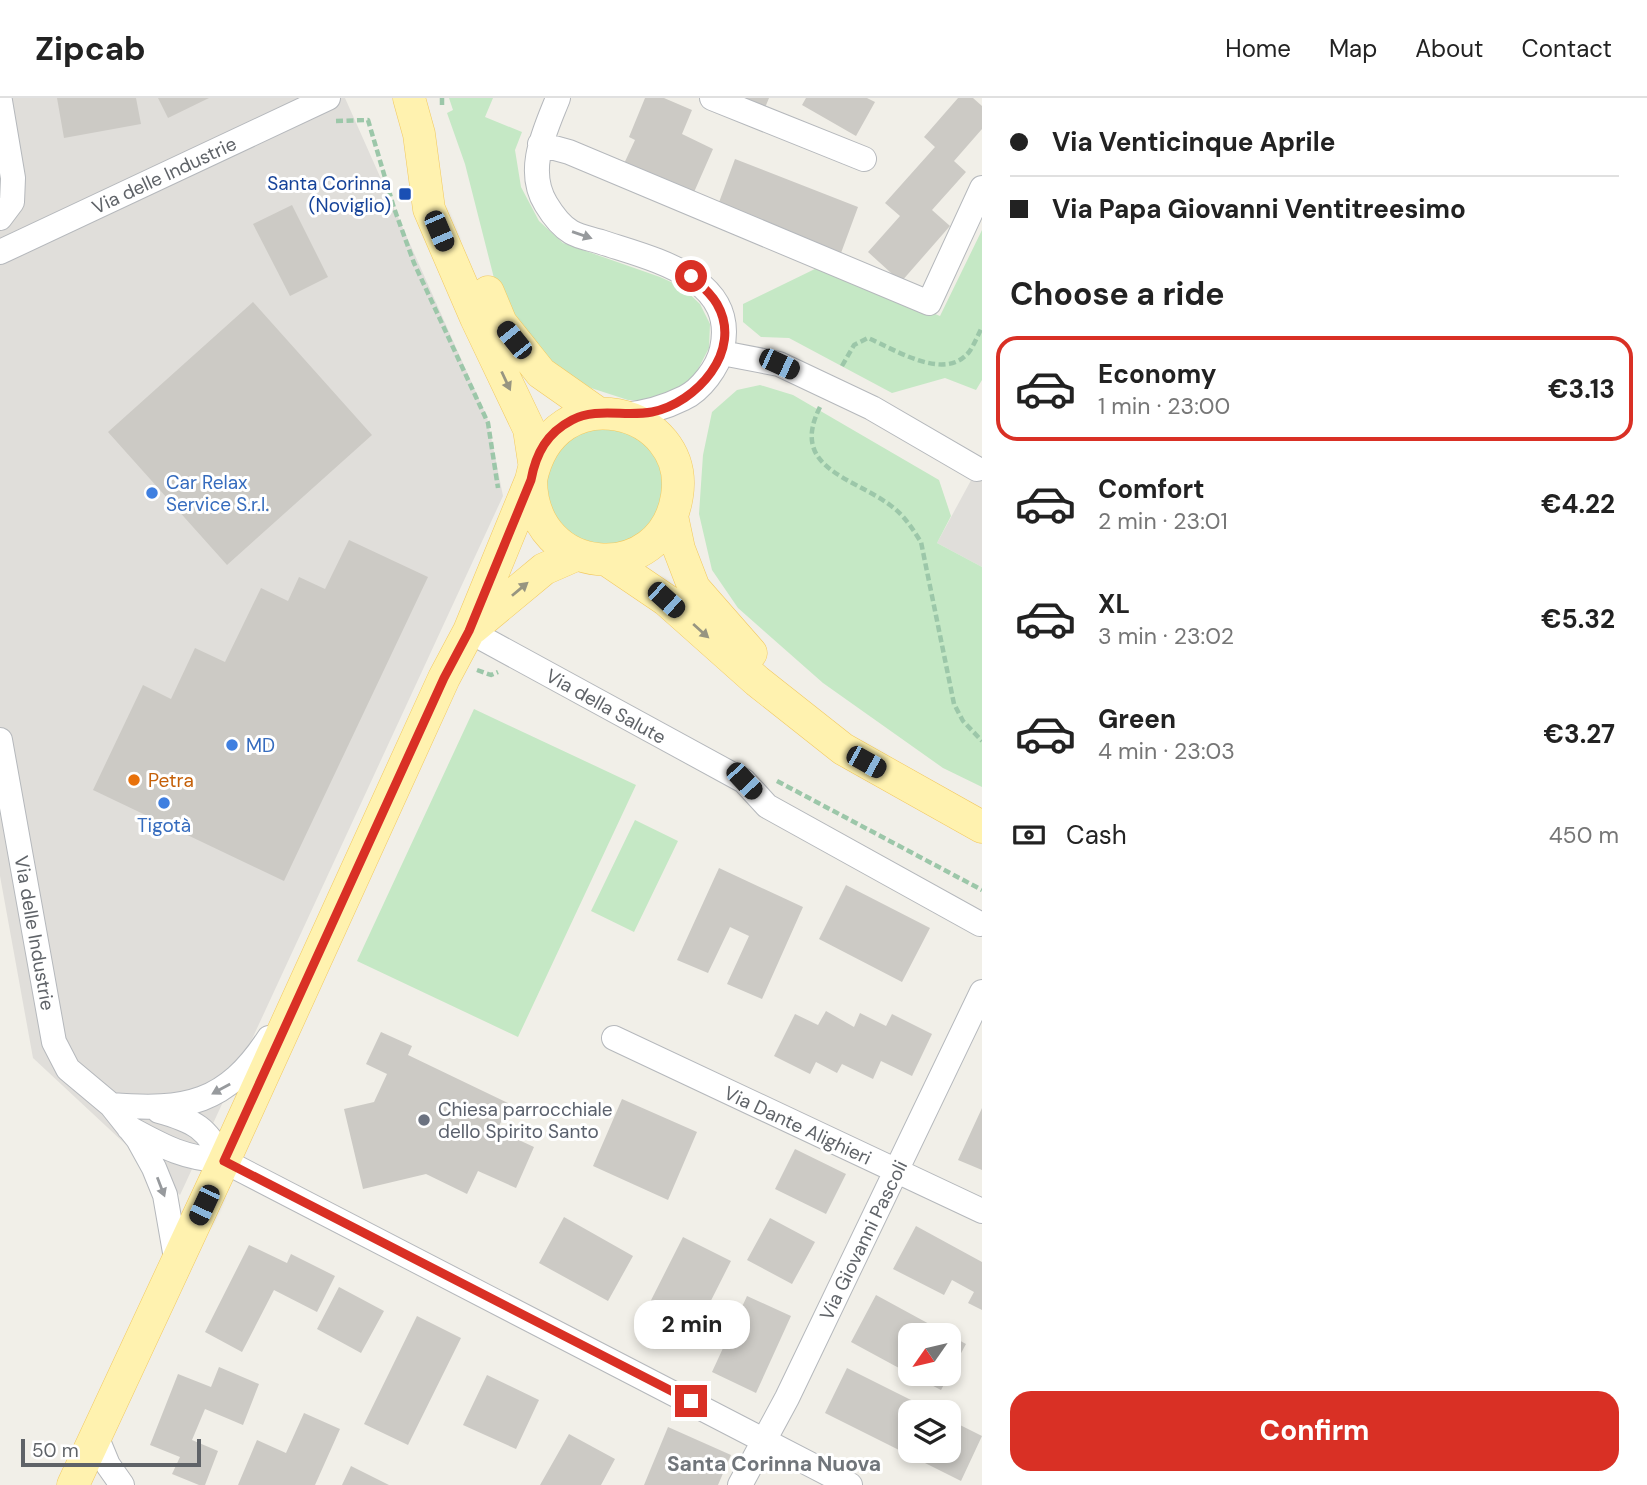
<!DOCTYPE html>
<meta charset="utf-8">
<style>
:root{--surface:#fff;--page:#f6f6f6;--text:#222;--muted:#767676;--line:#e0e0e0;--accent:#d93025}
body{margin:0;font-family:"DM Sans",sans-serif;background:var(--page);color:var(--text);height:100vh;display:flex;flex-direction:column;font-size:26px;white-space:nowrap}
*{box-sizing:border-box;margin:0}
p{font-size:23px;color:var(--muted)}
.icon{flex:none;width:38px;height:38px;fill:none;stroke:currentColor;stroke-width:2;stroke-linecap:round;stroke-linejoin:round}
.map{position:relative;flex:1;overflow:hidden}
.sheet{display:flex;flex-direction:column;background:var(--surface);width:665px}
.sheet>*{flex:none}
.guide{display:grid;align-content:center;height:154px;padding:0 28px;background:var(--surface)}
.needle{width:46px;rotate:236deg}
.controls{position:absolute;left:898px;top:1225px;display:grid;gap:14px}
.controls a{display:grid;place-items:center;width:63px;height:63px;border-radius:14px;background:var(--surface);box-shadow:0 4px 10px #0003;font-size:35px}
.scale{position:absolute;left:21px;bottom:18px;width:180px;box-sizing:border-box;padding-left:7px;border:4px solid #5f6368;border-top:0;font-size:19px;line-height:24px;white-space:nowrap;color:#5f6368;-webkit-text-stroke:5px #fff;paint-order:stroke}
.end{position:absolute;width:32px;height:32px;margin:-16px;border:9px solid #d93025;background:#fff;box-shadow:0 0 0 4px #fff}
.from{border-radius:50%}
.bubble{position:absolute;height:49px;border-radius:21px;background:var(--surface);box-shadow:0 4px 10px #0003;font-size:23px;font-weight:700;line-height:49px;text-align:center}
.car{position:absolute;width:21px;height:42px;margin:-21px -10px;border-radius:9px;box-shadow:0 0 5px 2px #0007;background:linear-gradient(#222 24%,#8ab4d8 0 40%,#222 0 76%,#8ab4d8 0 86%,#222 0)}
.guide b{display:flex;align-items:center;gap:24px;height:66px;font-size:26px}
.guide b+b{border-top:2px solid var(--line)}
.guide i{width:18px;height:18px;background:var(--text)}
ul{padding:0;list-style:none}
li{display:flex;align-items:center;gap:21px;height:105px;margin:0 14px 10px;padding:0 14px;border:4px solid transparent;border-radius:21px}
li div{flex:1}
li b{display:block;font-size:26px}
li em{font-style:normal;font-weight:700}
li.on{border-color:var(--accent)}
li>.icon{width:63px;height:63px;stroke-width:1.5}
h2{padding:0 28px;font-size:32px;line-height:84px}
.pay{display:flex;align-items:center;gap:18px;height:77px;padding:0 28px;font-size:26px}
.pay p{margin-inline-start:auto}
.action{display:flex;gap:14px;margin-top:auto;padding:14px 28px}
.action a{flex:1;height:80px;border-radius:21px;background:var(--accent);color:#fff;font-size:28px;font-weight:700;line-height:80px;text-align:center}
header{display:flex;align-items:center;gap:42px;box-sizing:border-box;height:98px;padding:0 35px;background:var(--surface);border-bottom:2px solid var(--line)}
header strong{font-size:33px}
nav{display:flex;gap:38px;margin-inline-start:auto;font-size:24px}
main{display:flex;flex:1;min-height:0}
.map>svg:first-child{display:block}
</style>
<header>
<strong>Zipcab</strong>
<nav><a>Home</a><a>Map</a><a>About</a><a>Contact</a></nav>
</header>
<main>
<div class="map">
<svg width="982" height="1387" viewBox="0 0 982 1387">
<rect width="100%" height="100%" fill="#f1efe8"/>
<path fill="#e0deda" d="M0,0H345L487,319L503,398L180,1097L33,960L0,778Z
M982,362V469L937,445Z"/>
<path fill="#c5e8c5" d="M449,0H493L485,19L522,34L515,52L521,89L539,123L563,145L660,179L682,189L700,206L710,226L709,250L694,279L678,293L656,302H628L591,290L547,262L525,242L496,188L465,66L447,15L453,12Z
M982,132V282L976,292L945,280L892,295L789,240L761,239L743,224V206L819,169L940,218Z
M760,287L793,297L939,382L951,418L937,445L982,469V689L943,670L823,585L738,510L712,472L699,416L703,357L712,314L737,292Z
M602,328C613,332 629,334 640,340C667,356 663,385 663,412L622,452L561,438L541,379L563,342Z
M474,611L636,687L518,939L357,863Z
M635,722L678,743L634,834L591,813Z"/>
<path fill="#cccac5" d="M57,0H136L141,26L64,40Z
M158,0H209L168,20Z
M645,0H664L692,12L682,36L713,51L691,101L622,70L635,42L629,39Z
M720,0H769L762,17Z
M806,0H867L875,4L856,38L802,7Z
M958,0H973L982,8V31L954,63L966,74L932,112L950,128L901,184L868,154L900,118L885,105L935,49L924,39Z
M735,61L858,109L841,155L718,107Z
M292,107L328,179L290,198L253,126Z
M253,204L372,337L227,467L108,334Z
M349,442L428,479L284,783L93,692L143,587L171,601L195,550L225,564L261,490L288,503L299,479L325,491Z
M719,770L803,809L762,901L727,886L749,838L730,829L708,875L677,862Z
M846,787L930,830L902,884L819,841Z
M826,913L854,929L860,915L886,928L892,916L932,936L912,978L881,963L873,981L842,966L837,975L816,964L810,976L774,958L795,916L818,927Z
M381,934L412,948L408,957L510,1006L497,1032L534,1049L516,1090L478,1073L467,1096L426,1076L363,1091L344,1011L374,1004L387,976L366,966Z
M622,1001L697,1034L668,1102L593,1068Z
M982,1010V1072L958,1062Z
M795,1051L846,1076L826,1116L775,1091Z
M564,1119L633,1158L608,1203L539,1165Z
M770,1120L815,1144L792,1186L747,1162Z
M916,1128L982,1164V1212L968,1205L974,1194L952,1182L944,1197L893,1171Z
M683,1139L731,1163L688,1248L640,1224Z
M249,1147L287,1165L291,1156L335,1178L317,1214L274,1192L242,1254L205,1234Z
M339,1189L384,1213L361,1255L317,1231Z
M876,1197L966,1246L941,1292L910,1276H948V1237H910V1276L851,1244Z
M747,1198L791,1218L756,1295L712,1274Z
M417,1218L461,1240L408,1347L364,1326Z
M219,1269L259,1286L243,1327L205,1311L192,1342L218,1353L205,1387H199L172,1376L180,1359L150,1347L178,1276L211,1289Z
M847,1270L935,1314H910V1353H948V1321L982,1338L961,1383L825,1315Z
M487,1277L539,1302L516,1351L463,1327Z
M304,1315L340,1331L315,1387H238L257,1342L286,1355Z
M668,1329L731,1357L718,1387H644Z
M569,1336L615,1361L601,1387H540Z
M351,1368L389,1387H342Z"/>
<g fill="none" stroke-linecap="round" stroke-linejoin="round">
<defs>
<path id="minor" d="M558,0C545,33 525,72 546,106C552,116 561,128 571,134C579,139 592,141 601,144C652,161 738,179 722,251C718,269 701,292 684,300C664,310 646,315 624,317
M712,0L864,61
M0,3L13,80L12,104L0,120
M540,46L569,54L929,205L982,90
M0,154L328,0
M722,255L779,266L872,310L977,371
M469,533L744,683L767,708L980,826
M0,642L54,944L68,971L111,1007L138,1041L154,1070L165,1097L177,1166
M614,940L982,1113
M111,1007C186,1013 226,1006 269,940
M159,1013C195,1023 207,1030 224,1063
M129,1030C164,1049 183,1060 224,1063L850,1387
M96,1338L108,1367L122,1387
M740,1387L787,1300L982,894"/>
<path id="major" d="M409,0L419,36L429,111L476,220L529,331L534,364
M488,194L501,225L541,275L598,315
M672,418L679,451L694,490L751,555
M607,462L666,502L757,583L843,651L982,729
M473,530L544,471L576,457
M73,1387L224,1063L444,580L469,533L531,382C553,274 691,311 677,398C663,489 532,481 531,382"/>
</defs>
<use href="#minor" stroke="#b5b8bc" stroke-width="26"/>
<use href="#major" stroke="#f2c960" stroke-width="33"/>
<path stroke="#9cc7a9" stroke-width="4.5" stroke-dasharray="7 3.5" stroke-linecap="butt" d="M442,0V7
M336,23L368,22L394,110L414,165L488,325L498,390
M842,268L854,247L868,240C896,252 945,284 969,254C974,247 978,237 982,229
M820,309C789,370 852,379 890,407C904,417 912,430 921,444L954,606L963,623L982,643
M477,572L491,577L498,574
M777,683L982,792"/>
<use href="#minor" stroke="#fff" stroke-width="24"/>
<use href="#major" stroke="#fff2af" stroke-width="32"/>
</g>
<defs><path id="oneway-solid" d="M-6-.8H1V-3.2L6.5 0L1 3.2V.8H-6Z" transform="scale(1.75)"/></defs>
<g fill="#979a9d">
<use href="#oneway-solid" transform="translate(582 137) rotate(19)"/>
<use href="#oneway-solid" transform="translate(221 991) rotate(151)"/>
<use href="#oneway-solid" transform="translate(161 1089) rotate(69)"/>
</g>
<g fill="#979581">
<use href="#oneway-solid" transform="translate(506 283) rotate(65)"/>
<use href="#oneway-solid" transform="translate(520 491) rotate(-40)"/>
<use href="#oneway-solid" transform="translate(701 533) rotate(42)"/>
</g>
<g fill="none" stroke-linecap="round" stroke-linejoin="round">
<path stroke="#d93025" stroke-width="9" d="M691,1303L224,1063L444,580L469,533L531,382C536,355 547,335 572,322C596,309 625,319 652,314C696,305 744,253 717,206C711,195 701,187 691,178"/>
</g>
<rect fill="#1a4fb4" stroke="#fff" stroke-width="2.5" x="398" y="89" width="14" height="14" rx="3.5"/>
<g fill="#3f7fe0" stroke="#fff" stroke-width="2.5">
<circle cx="152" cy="395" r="7"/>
<circle cx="232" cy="647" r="7"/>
<circle cx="164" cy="705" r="7"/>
</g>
<circle fill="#e8710a" stroke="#fff" stroke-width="2.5" cx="134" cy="682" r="7"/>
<circle fill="#6b7280" stroke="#fff" stroke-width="2.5" cx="424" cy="1022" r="7"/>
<g text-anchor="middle" stroke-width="6" stroke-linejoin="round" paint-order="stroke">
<g font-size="19" fill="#5f6368" stroke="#fff">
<text transform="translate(164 77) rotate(-25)" y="7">Via delle Industrie</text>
<text transform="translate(606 608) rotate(29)" y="7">Via della Salute</text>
<text transform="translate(35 835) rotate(80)" y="7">Via delle Industrie</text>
<text transform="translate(798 1027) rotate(25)" y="7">Via Dante Alighieri</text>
<text transform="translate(863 1142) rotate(-64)" y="7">Via Giovanni Pascoli</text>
</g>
<g font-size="19" fill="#164399" stroke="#fff" text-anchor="end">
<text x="391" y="92">Santa Corinna<tspan x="391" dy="22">(Noviglio)</tspan></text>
</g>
<g font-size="19" fill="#366cbe" stroke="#fff" text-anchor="start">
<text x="166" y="391">Car Relax<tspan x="166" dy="22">Service S.r.l.</tspan></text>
<text x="246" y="654">MD</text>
<text x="164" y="734" text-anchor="middle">Tigotà</text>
</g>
<g font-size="19" fill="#c56008" stroke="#fff" text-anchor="start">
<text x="148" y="689">Petra</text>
</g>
<g font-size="19" fill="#5b616d" stroke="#fff" text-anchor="start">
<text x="438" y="1018">Chiesa parrocchiale<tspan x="438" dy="22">dello Spirito Santo</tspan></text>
</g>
<g font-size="21" font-weight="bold" fill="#70757a" stroke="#fff">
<text x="774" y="1373">Santa Corinna Nuova</text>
</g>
</g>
</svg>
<div class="controls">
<a><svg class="needle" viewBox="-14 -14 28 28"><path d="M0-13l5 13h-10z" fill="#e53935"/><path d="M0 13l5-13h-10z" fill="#767676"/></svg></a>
<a><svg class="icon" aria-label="layers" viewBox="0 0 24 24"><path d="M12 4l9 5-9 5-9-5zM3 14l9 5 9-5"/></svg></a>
</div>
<div class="scale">50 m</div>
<i class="end from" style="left:691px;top:178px"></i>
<i class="end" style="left:691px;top:1303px"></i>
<div class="bubble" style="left:634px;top:1202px;width:116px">2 min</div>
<i class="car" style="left:439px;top:133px;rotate:157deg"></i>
<i class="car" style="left:514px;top:242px;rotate:321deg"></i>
<i class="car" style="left:779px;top:266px;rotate:115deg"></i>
<i class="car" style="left:666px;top:502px;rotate:132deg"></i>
<i class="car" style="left:866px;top:664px;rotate:119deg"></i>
<i class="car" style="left:744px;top:683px;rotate:137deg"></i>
<i class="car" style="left:204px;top:1107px;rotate:205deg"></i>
</div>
<section class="sheet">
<div class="guide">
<b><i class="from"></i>Via Venticinque Aprile</b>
<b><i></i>Via Papa Giovanni Ventitreesimo</b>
</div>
<h2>Choose a ride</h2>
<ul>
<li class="on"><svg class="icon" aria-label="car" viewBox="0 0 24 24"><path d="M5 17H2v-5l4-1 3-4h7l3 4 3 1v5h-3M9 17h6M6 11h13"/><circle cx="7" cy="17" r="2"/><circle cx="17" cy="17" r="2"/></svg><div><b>Economy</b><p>1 min · 23:00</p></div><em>€3.13</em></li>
<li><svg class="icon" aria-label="car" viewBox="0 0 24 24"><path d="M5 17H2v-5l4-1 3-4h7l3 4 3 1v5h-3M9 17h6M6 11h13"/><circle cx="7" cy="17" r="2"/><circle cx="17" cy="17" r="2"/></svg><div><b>Comfort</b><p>2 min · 23:01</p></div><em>€4.22</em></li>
<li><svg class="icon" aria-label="car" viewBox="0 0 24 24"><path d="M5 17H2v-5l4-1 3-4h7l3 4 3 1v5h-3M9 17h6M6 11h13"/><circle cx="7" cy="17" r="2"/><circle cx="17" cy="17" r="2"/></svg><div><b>XL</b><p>3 min · 23:02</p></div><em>€5.32</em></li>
<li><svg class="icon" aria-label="car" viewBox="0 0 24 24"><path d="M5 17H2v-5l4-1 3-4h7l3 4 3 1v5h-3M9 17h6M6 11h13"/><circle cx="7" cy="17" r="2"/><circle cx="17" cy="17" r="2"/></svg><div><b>Green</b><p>4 min · 23:03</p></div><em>€3.27</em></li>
</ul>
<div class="pay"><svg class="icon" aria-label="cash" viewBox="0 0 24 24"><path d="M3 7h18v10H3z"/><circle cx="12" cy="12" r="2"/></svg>Cash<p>450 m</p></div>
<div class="action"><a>Confirm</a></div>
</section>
</main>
